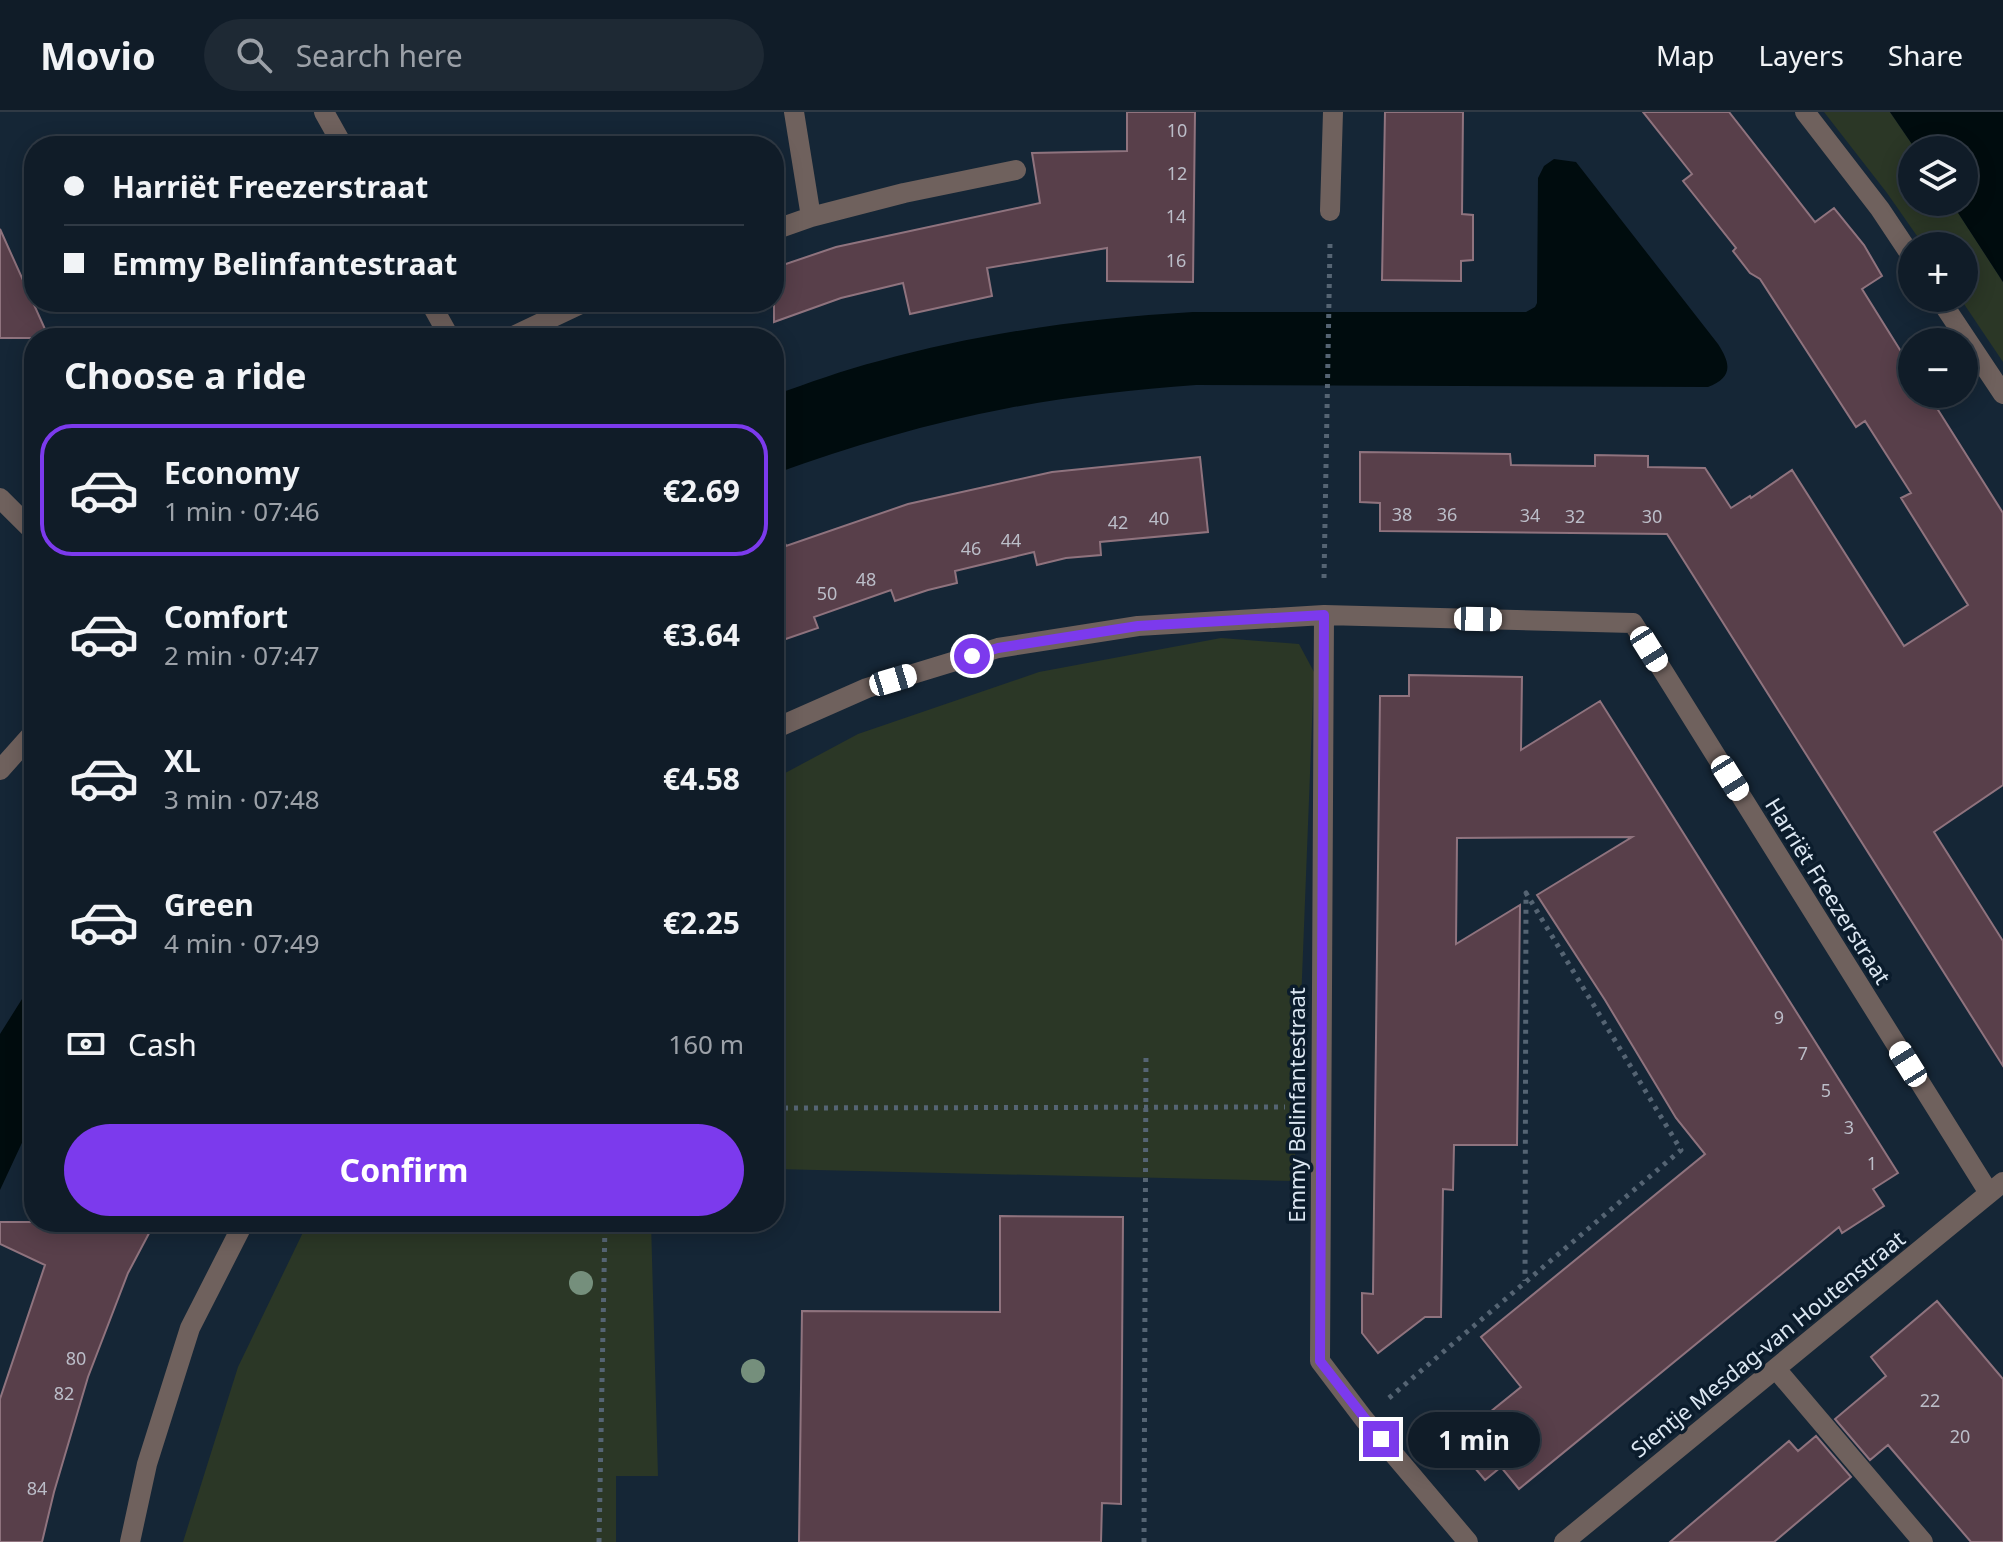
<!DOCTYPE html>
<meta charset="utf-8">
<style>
:root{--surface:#101c28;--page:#1e2934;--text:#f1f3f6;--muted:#9ca1a8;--line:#303a45;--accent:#7c3aed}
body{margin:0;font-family:"Noto Sans",sans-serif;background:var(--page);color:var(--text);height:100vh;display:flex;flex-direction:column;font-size:30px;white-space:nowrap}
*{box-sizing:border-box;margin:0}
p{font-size:26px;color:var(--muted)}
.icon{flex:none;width:44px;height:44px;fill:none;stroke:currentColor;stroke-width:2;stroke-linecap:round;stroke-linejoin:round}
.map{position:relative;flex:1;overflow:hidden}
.details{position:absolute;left:24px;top:216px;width:760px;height:904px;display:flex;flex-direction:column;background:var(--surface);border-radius:32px;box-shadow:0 4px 20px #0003,0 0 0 2px var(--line)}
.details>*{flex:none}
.hud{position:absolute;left:24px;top:24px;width:760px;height:176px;border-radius:32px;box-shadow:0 4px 20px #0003,0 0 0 2px var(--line);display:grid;align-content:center;height:176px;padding:0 40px;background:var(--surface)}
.buttons{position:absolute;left:1898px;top:24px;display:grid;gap:16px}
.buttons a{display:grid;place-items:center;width:80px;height:80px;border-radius:50%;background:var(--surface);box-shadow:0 4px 20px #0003,0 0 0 2px var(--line);font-size:40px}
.end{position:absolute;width:36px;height:36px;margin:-18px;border:10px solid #7c3aed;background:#fff;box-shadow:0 0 0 4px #fff}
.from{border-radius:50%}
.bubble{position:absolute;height:56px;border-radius:28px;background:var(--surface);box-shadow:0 4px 20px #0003,0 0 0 2px var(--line);font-size:26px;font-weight:700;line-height:56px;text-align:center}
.car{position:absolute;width:24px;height:48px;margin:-24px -12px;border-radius:10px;box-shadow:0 0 6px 2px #0007;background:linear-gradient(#fff 24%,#345 0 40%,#fff 0 76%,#345 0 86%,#fff 0)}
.hud b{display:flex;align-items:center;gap:28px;height:76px;font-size:30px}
.hud b+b{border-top:2px solid var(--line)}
.hud i{width:20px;height:20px;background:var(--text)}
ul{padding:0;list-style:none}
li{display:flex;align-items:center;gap:24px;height:132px;margin:0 16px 12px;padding:0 24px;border:4px solid transparent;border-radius:32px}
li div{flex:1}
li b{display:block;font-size:30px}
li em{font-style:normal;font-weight:700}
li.active{border-color:var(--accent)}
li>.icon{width:72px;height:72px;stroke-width:1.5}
h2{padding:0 40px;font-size:36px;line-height:96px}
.pay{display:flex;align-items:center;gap:20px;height:88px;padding:0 40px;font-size:30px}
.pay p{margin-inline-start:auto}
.button{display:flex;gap:16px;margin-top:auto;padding:16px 40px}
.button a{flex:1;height:92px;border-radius:48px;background:var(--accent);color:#fff;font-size:32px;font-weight:700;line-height:92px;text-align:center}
header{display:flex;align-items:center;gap:48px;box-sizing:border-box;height:112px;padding:0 40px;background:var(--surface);border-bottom:2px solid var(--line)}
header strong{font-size:38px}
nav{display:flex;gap:44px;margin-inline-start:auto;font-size:28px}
.search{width:560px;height:72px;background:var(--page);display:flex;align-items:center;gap:20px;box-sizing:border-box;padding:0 28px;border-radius:44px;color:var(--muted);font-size:30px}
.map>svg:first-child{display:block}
</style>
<header>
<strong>Movio</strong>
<div class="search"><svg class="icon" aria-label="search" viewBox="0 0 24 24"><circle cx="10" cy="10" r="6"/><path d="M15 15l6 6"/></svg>Search here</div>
<nav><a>Map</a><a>Layers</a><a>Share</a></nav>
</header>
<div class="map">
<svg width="2003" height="1430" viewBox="0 0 2003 1430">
<rect width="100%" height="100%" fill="#152636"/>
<path fill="#2b3726" d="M1824,0H1890L1916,38H1912V90H1951L2003,170V250L1960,186H1964V134H1924L1887,81Z
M1221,526L1299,532L1314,560L1294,1069L774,1057V667L858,622L1039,560Z
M308,1110H651L658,1364H616V1430H183L238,1255Z"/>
<path fill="#000c0e" d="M1890,0H2003V170L1951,90H1964V38H1916Z
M1554,47L1576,50L1718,232C1731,252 1733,265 1708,275L1196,273C1133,278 1071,284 1009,296C929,311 851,334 774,362V283C809,271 843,258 879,249C981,221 1087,206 1193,200H1526L1535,195L1537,191L1538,66L1544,54Z
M34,868V1005L0,1078V922Z"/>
<path fill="#583f4a" stroke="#8f737e" stroke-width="2" d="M1127,0H1195L1193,170L1107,169V136L987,156L992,184L910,202L903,171L841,186L774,210V156L836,135L1040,91L1032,41L1127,39Z
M1385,0H1463L1462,102L1473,103V148L1461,149V169L1382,168Z
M1643,0H1729L1815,110L1834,96L1864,133L1882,164L1862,177L1912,257V282H1928L2003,401V673L1934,720L2003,829V954L1667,422L1380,419V391L1360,390V340L1510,342L1511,353L1595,354V343L1648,344V355L1705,356L1731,396L1750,384L1751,386L1792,358L1904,534L1968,493L1901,386L1911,381L1865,309L1856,315L1760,167L1750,161L1733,139L1736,136L1683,69L1692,62Z
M0,117L49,226H0Z
M1200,345L1208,420L1100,430L1101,443L1066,446L1037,453L1034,440L955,459L957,471L928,478L895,489L891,478L814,505L818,516L774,531V411H778L786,434L908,392L1052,360Z
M1409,563L1522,565L1521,638L1600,589L1898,1061L1873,1077L1884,1094L1842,1121L1839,1115L1519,1377L1501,1355L1485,1368L1453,1330L1521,1275L1481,1225L1705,1042L1676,1006L1605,888L1537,783L1632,725L1457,726L1456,832L1520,793L1517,1033H1454L1453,1078L1443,1077L1441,1205H1425L1378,1241L1362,1221V1181L1373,1182L1380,584H1409Z
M1000,1104L1123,1105L1121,1392L1102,1391L1101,1430H799L802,1199L1000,1200Z
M0,1110H155L128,1161L88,1265L54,1380L42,1430H0V1287L45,1153L0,1132Z
M1937,1189L2003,1267V1430H1971L1888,1333L1870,1348L1835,1307L1886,1264L1871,1245Z
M1816,1324L1851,1365L1774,1430H1670L1789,1329L1798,1339Z"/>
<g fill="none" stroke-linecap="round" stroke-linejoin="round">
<path stroke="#556473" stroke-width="5" stroke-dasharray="4 6" stroke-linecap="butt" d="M1324,466L1330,132
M774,996L1285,995
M1389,1286L1681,1038L1526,781L1525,1169
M599,1430L605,1110
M1144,1430L1146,940"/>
<path stroke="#6f615d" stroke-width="20" d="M324,0L343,34
M1805,0L1880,97L1912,145
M1330,99L1333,0
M811,105L904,81L1016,58
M774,118L811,105L794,0
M1939,186L2003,282
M430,190L450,226
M509,226L585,190
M0,386L34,420
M1324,503L1320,1249L1364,1307L1468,1430
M774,617L867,576L998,536L1138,514L1324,503L1633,511L1989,1081
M0,658L34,620
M1776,1257L1923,1430
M130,1430L147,1352L190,1216L244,1110
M1564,1430L2003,1070"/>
</g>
<g fill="#758f7c">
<circle cx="581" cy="1171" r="12"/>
<circle cx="753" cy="1259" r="12"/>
</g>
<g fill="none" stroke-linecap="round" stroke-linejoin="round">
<path stroke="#7c3aed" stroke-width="10" d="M972,544L998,536L1138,514L1324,503L1320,1249L1381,1327"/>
</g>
<g text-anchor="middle" stroke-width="7" stroke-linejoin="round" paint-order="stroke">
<g font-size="18" fill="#bbbdc8">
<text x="1177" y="25">10</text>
<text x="1177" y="68">12</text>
<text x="1176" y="111">14</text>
<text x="1176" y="155">16</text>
<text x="1402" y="409">38</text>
<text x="1447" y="409">36</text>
<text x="1530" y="410">34</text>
<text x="1575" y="411">32</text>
<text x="1652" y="411">30</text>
<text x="1159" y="413">40</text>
<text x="1118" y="417">42</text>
<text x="1011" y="435">44</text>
<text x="971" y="443">46</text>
<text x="866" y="474">48</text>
<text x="827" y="488">50</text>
<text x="1779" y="912">9</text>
<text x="1803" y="948">7</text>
<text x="1826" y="985">5</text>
<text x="1849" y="1022">3</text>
<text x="1872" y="1058">1</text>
<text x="76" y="1253">80</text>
<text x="64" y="1288">82</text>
<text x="1930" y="1295">22</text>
<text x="1960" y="1331">20</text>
<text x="37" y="1383">84</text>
</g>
<g font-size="22" fill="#dce7f2" stroke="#0b1c2c">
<text transform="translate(1828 779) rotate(58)" y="8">Harriët Freezerstraat</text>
<text transform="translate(1297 993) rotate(-90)" y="8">Emmy Belinfantestraat</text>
<text transform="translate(1768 1232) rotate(-39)" y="8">Sientje Mesdag-van Houtenstraat</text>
</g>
</g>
</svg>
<div class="buttons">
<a><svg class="icon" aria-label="layers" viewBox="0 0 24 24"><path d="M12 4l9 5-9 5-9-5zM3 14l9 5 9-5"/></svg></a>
<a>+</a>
<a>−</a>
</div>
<i class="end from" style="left:972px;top:544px"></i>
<i class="end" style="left:1381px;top:1327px"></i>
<div class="bubble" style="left:1408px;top:1300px;width:132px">1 min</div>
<i class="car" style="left:1478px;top:507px;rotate:91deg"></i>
<i class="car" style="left:1649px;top:537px;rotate:148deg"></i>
<i class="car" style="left:893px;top:568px;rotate:73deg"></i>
<i class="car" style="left:1730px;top:666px;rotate:148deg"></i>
<i class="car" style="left:1908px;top:952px;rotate:328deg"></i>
<div class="hud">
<b><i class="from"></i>Harriët Freezerstraat</b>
<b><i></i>Emmy Belinfantestraat</b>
</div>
<section class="details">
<h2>Choose a ride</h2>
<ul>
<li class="active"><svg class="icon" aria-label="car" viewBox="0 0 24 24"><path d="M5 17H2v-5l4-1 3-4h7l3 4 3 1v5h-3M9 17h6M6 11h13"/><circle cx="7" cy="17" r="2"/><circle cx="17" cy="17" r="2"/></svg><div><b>Economy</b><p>1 min · 07:46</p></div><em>€2.69</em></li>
<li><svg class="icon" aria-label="car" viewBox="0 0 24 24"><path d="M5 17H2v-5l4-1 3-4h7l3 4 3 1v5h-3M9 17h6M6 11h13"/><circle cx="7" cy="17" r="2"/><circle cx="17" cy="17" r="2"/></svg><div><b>Comfort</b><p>2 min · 07:47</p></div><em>€3.64</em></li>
<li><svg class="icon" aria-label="car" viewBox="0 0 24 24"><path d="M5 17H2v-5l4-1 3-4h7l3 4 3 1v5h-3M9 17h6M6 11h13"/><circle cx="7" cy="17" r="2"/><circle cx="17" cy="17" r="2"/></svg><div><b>XL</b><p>3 min · 07:48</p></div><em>€4.58</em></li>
<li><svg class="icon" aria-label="car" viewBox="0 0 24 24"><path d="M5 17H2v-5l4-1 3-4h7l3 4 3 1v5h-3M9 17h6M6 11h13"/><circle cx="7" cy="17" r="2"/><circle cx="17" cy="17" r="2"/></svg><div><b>Green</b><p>4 min · 07:49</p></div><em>€2.25</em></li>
</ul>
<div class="pay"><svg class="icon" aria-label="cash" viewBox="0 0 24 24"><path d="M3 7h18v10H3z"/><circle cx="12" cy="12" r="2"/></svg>Cash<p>160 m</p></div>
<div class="button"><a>Confirm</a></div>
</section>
</div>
